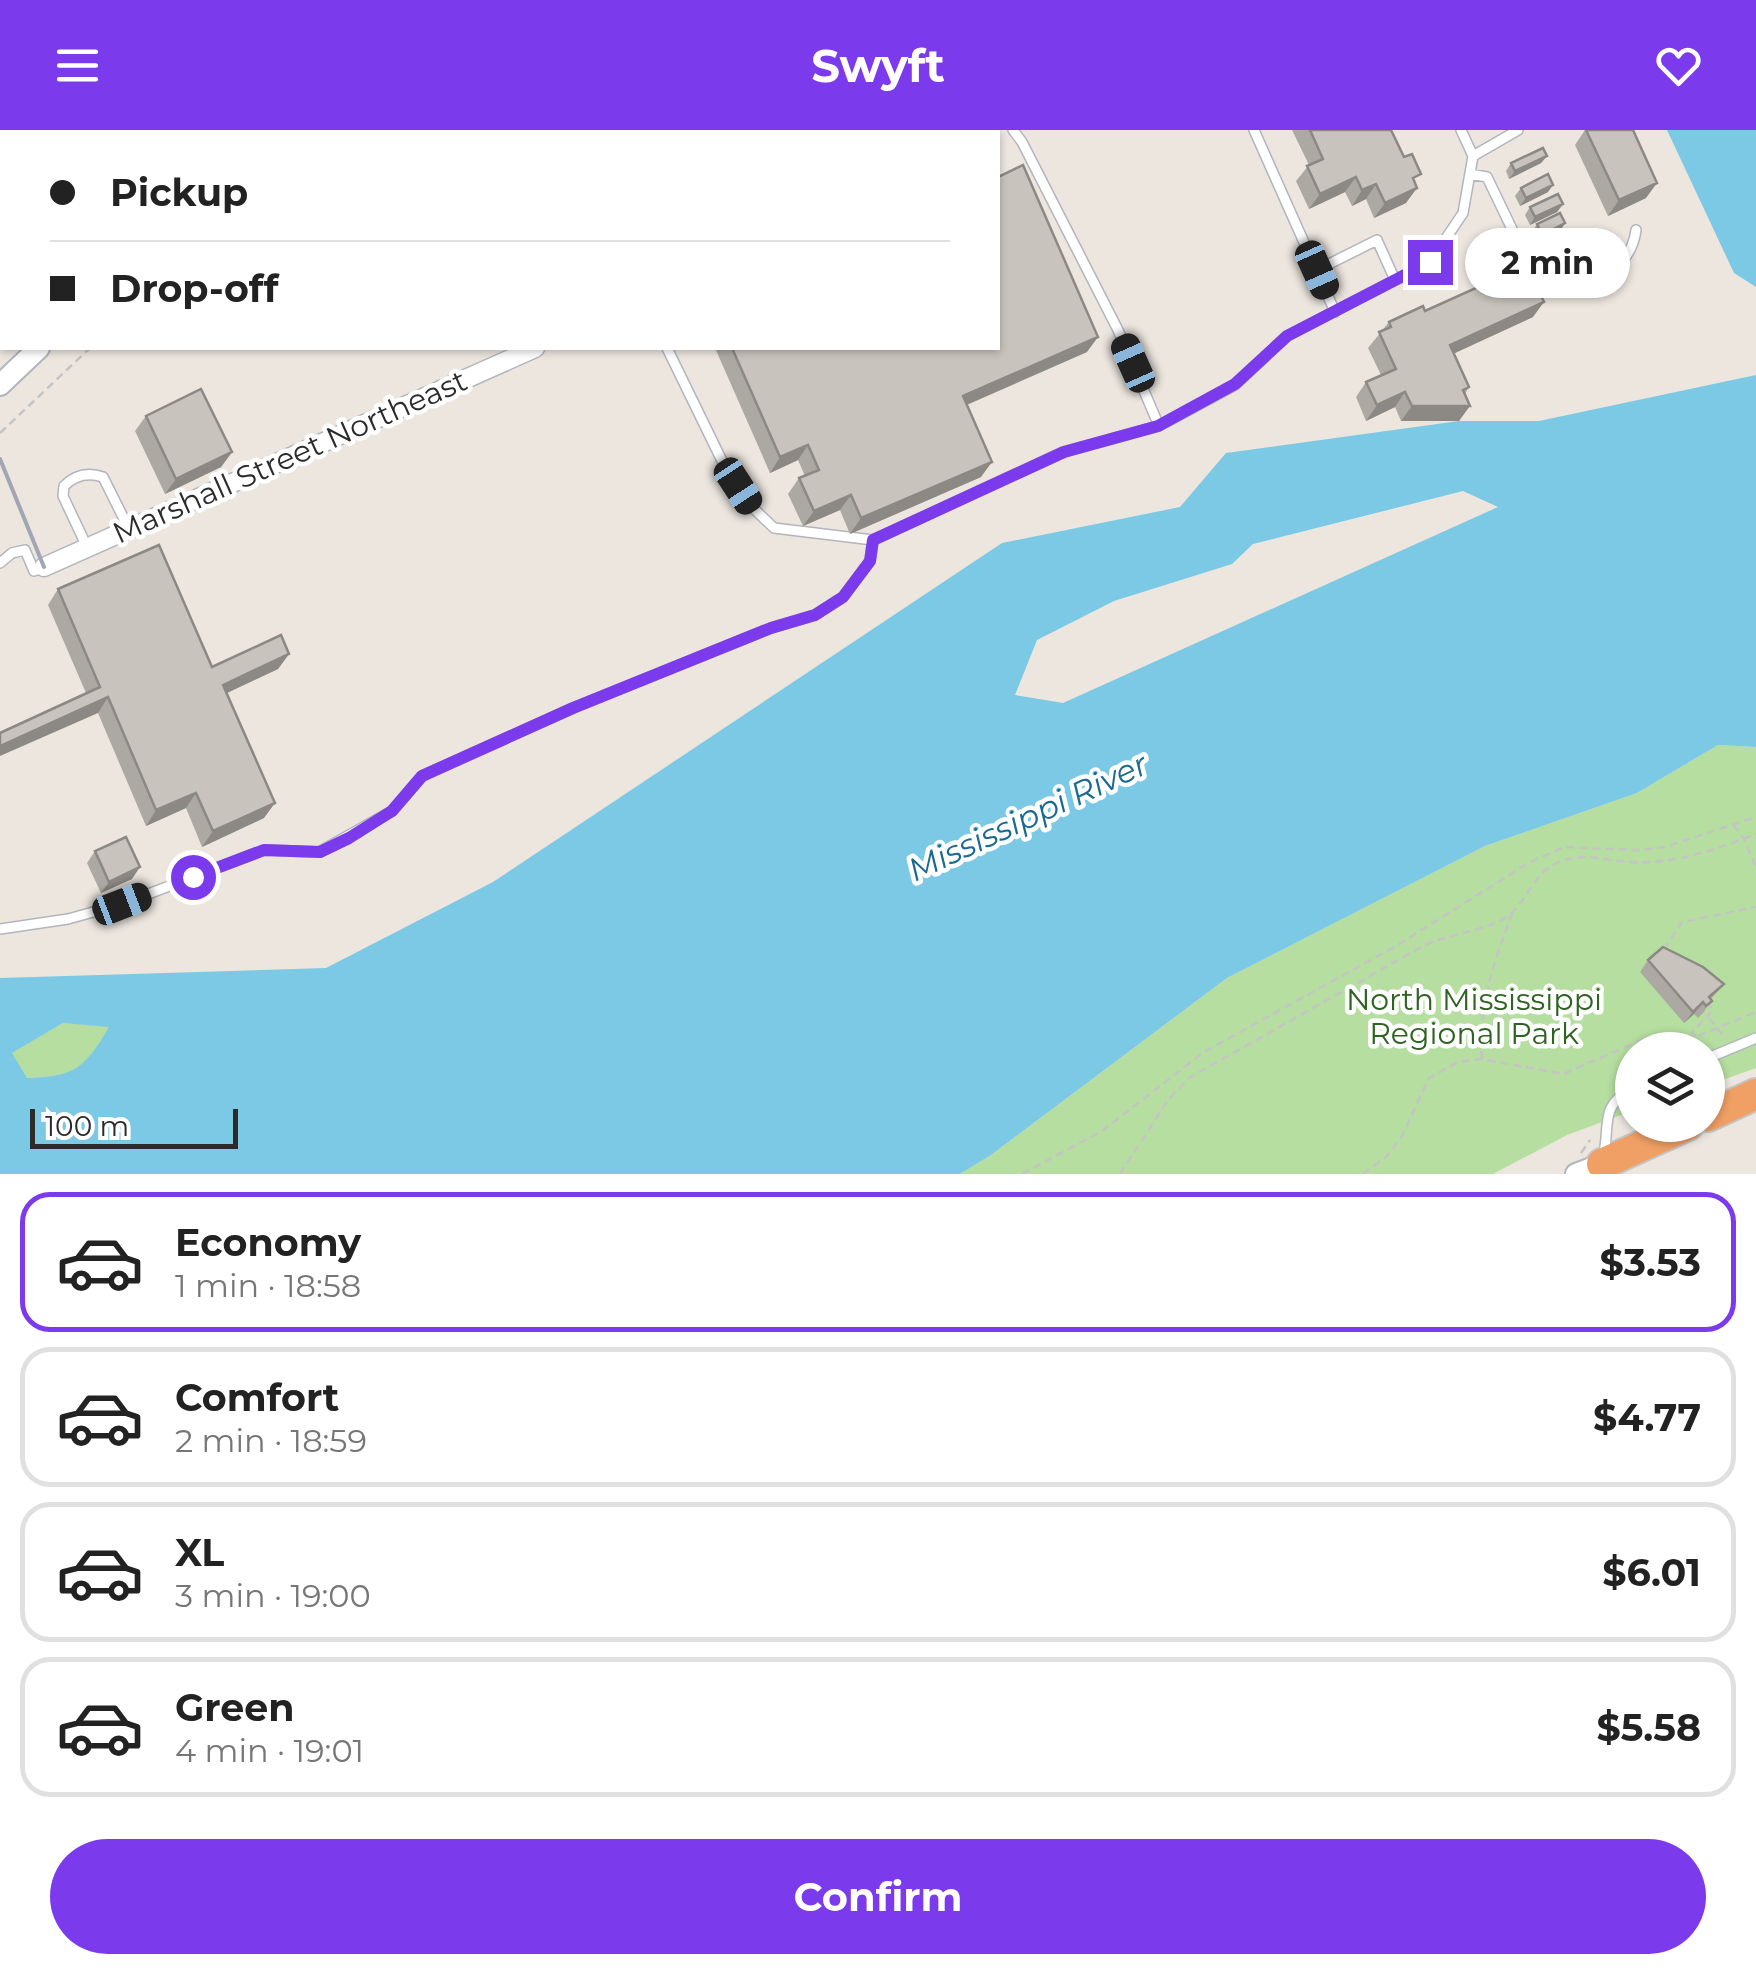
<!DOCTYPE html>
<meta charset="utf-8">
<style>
:root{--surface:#fff;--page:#f6f6f6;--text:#222;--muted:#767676;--line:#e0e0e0;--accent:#7c3aed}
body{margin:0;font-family:Montserrat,sans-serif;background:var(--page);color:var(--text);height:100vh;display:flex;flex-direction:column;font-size:38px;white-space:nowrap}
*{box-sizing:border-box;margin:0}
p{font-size:32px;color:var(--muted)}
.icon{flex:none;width:55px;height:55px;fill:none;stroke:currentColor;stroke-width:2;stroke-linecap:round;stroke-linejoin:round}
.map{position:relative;height:1044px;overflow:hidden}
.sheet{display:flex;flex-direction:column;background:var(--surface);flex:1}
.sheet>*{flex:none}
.guide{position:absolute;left:0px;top:0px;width:1000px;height:220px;box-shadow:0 2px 8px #0004;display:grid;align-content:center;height:220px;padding:0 50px;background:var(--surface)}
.tools{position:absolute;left:1615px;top:902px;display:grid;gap:20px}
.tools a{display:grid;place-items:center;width:110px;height:110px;border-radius:50%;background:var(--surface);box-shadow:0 2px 8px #0004;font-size:50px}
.scale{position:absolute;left:30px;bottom:25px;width:208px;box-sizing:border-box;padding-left:10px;border:5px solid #2b2b2b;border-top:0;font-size:28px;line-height:35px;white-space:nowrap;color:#2b2b2b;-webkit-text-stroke:8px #fff;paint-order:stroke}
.end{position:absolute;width:45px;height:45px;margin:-22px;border:12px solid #7c3aed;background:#fff;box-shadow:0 0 0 5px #fff}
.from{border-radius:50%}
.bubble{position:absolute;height:70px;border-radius:35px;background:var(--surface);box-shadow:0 2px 8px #0004;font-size:32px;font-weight:700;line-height:70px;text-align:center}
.car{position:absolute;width:30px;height:60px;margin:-30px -15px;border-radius:12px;box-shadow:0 0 8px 2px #0007;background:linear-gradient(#222 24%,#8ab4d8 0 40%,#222 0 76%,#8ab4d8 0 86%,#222 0)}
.guide b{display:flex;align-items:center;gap:35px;height:95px;font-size:38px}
.guide b+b{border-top:2px solid var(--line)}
.guide i{width:25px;height:25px;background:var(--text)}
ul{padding:18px 0 0;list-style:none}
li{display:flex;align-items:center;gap:30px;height:140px;margin:0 20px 15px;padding:0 30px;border:5px solid var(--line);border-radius:30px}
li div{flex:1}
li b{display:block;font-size:38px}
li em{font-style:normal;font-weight:700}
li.active{border-color:var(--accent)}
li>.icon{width:90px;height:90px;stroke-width:1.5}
.cta{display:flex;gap:20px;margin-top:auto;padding:20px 50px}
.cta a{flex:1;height:115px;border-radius:60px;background:var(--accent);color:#fff;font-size:40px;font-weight:700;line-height:115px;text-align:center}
header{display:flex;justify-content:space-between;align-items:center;height:130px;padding:0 50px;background:var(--accent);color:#fff;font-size:45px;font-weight:700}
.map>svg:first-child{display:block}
</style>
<header><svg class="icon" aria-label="menu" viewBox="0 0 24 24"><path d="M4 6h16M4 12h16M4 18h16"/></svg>Swyft<svg class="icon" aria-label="heart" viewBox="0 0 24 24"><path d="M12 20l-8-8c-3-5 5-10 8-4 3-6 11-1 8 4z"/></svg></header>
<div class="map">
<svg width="1756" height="1044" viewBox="0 0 1756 1044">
<rect width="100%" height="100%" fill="#ece6df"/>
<path fill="#e0dfe5" d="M0,0H223L2,2L0,169Z"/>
<path fill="#b6dea0" d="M1718,615L1756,617V938L1708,955V920H1632V981L1567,1005L1493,1044H960L991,1025L1227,848L1485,716L1637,663Z
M63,893L110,896C85,939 77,946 26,948L11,923Z"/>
<path fill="#7bc9e5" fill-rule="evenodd" d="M1667,0H1756V157L1734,143Z
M1756,245V617L1718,615L1637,663L1485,716L1227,848L991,1025L960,1044H0V848L326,838L493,752L1002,413L1180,377L1226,323L1459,291H1539ZM1463,361L1498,377L1063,573L1015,565L1037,510L1114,471L1232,434L1253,414ZM63,893L109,897C84,939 76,946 27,948L12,923Z"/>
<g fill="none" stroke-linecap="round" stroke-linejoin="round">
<defs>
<path id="service" d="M699,0L700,2
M1013,0L1022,12L1118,200L1159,296
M1254,0L1335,182
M1473,26L1518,0
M1470,44L1487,47L1523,122L1573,155C1605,144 1631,137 1636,100
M1317,140L1377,110L1395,150
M667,218L725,337L750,375L774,398L873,410L1063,322L1159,296L1235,255L1287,206L1430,132L1463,83L1473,26L1461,0
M87,417L63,366L64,356C75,345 88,342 103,347L129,399
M0,433L12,423L25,420L34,441L44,437
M0,799L68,789L122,774L264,720L319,722L392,681L422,646L573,578L771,498L815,485L843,467L870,431L873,410
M1708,928L1756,908
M1604,1023C1610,992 1600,976 1632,959"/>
<path id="minor" d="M477,0L478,2
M807,2L810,0
M44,437L535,218"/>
<path id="tertiary" d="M238,2L242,0
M337,2L342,0
M0,187L2,185
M0,255L39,218
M1576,1044L1602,1034L1606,1042"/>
<path id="motorway" d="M1708,986L1756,964
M1602,1034L1688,995"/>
</defs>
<use href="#service" stroke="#b2b5be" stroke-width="12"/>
<use href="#minor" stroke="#b2b5be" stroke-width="21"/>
<use href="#tertiary" stroke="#b2b5be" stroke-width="24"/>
<use href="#motorway" stroke="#c4c4c4" stroke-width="34"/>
<path stroke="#c4c4c4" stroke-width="2.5" stroke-dasharray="8 5" stroke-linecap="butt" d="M411,2L415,0
M0,303L90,218
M1733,695L1744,709L1756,737
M1664,820L1682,792L1756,777
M1709,888L1726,909
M1696,906L1692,903L1713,880L1708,874
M1667,919L1668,920
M1482,929C1477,876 1494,833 1512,784
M1581,1023L1590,1010
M1022,1044L1102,1001L1204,922L1396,816L1530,732L1565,717L1639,720L1665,717L1756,687
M1120,1044L1168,970L1189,948L1423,816C1447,804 1490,800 1509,785C1532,766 1533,737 1569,729C1589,724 1609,731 1630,732C1672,735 1718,719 1756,704
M1363,1044L1386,1027L1401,1008L1429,948L1458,932L1482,929L1563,944L1642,910L1664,909L1681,913L1756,882"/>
<use href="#service" stroke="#fff" stroke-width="9"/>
<use href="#minor" stroke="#fff" stroke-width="18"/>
<use href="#tertiary" stroke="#fff" stroke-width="20"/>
<use href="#motorway" stroke="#f1a065" stroke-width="30"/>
<path stroke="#a2a5b4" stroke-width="4" d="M672,0L673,2
M118,2L121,0
M0,117L2,113
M0,329L44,437"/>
</g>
<path fill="#aca9a3" d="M1292,0H1391L1415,53L1406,73L1374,88L1366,69L1352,76L1345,62L1309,79L1296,51L1309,35Z
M1585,0H1633L1646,68L1608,86L1575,15Z
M1547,26L1541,33L1509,49L1506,41L1511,33Z
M1521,58L1548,62L1520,76L1515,66Z
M1563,74L1557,82L1530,95L1525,85L1530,77Z
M1565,93L1560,101L1537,113L1532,102L1537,94Z
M1425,181L1533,187L1454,223L1469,257L1465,264L1459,291H1401L1395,277L1366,291L1356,267L1366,252L1381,245L1368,218L1389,192Z
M715,218H998L1087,222L967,275L981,347L850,404L840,380L803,396L788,364L799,348L805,346L798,330L770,343Z
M146,286L232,322L221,337L165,364L135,301Z
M58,459L212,537L289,524L278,539L227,563L264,688L202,717L186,678L146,696L98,583L86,563L48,475Z
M95,721L132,749L101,763L87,733Z
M1648,830L1724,854L1711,869L1704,882L1698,888L1694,884L1684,893L1640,842Z"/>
<path fill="#8c8984" d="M1547,26L1541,33L1509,49L1515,41Z
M1356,47L1345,62L1309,79L1320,64Z
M1657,53L1646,68L1608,86L1619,70Z
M1376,54L1366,69L1352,76L1362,60Z
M1553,55L1548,62L1520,76L1526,68Z
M1417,58L1406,73L1374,88L1385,73Z
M1563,74L1557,82L1530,95L1535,87Z
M1565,93L1560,101L1537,113L1542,105Z
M1544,172L1533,187L1440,230L1450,215Z
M1098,207L1087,222L952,281L963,266Z
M1405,262L1395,277L1366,291L1377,275Z
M1412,276H1470L1459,291H1401Z
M808,315L798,330L770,343L780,327Z
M232,322L221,337L165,364L176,349Z
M992,332L981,347L850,404L861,388Z
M851,365L840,380L803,396L814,381Z
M289,524L278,539L212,570L223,555Z
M108,567L98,583L0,626V616Z
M196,663L186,678L146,696L156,680Z
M275,673L264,688L202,717L213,701Z
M140,737L132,749L101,763L109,752Z
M1703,872L1694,884L1684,893L1693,882Z"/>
<path fill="#c8c4bd" stroke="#8c8984" stroke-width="2.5" d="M537,0H669L670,2H538Z
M1310,0H1391L1404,27L1412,24L1421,44L1413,48L1417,58L1385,73L1376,54L1362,60L1356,47L1320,64L1307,36L1323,29Z
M1586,0H1633L1657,53L1619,70Z
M1543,18L1547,26L1515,41L1511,33Z
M1023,35L1098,207L963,266L992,332L861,388L851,365L814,381L799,348L819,340L808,315L780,327L732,218H998V47Z
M1548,44L1553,55L1526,68L1521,58Z
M1558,64L1563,74L1535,87L1530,77Z
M1560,83L1565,93L1542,105L1537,94Z
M1527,135L1544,172L1450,215L1469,257L1463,260L1470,276H1412L1405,262L1377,275L1366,252L1396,239L1379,202L1391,197L1389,192L1423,176L1425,181Z
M201,259L232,322L176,349L146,286Z
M159,415L212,537L281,505L289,524L223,555L275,673L213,701L196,663L156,680L108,567L0,616V603L100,557L58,459Z
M126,707L140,737L109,752L95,721Z
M1663,817L1703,837L1724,854L1709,867L1712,871L1706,876L1703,872L1693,882L1648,830Z"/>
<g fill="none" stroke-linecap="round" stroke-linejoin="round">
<path stroke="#7c3aed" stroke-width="12" d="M193,747L264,720L320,722L349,708L392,681L422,646L573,578L771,498L815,485L843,467L870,431L873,410L1064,322L1158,296L1235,254L1287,206L1430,132"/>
</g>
<g text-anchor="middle" stroke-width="9" stroke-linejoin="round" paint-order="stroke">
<g font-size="30" fill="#2b2b2b" stroke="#fff">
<text transform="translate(290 327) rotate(-24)" y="10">Marshall Street Northeast</text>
</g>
<g font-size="30" fill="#2f6321" stroke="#fff">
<text x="1474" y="880">North Mississippi<tspan x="1474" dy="34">Regional Park</tspan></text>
</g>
<g font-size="32" font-style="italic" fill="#196992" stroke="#fff">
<text transform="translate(1028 687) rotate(-25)" y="11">Mississippi River</text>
</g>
</g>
</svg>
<div class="tools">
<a><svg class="icon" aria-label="layers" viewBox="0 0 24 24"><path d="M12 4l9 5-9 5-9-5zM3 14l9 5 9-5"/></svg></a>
</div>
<div class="scale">100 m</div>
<i class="end from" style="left:193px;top:747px"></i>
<i class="end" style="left:1430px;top:132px"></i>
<div class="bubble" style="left:1465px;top:98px;width:165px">2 min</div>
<i class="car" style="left:1317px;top:140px;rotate:156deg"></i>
<i class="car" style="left:1133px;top:233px;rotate:336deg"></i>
<i class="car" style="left:738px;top:356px;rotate:147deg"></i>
<i class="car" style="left:122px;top:774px;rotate:69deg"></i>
<div class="guide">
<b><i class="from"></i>Pickup</b>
<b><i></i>Drop-off</b>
</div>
</div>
<section class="sheet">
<ul>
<li class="active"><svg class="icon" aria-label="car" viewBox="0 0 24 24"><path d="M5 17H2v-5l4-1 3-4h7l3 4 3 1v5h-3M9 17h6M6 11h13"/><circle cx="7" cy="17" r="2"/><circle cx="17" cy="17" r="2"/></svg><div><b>Economy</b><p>1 min · 18:58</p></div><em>$3.53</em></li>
<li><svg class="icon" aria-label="car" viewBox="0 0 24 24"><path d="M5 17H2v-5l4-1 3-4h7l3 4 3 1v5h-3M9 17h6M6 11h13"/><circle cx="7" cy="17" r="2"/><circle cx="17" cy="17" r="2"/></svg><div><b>Comfort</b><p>2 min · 18:59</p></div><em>$4.77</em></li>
<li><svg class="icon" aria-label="car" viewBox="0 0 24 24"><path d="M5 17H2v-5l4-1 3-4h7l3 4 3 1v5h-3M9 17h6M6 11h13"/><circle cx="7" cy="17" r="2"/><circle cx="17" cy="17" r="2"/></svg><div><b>XL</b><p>3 min · 19:00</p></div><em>$6.01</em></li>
<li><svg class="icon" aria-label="car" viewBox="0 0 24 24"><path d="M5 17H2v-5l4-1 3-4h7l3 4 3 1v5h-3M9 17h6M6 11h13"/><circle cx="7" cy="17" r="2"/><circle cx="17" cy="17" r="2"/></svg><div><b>Green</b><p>4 min · 19:01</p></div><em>$5.58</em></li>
</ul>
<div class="cta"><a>Confirm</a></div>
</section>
